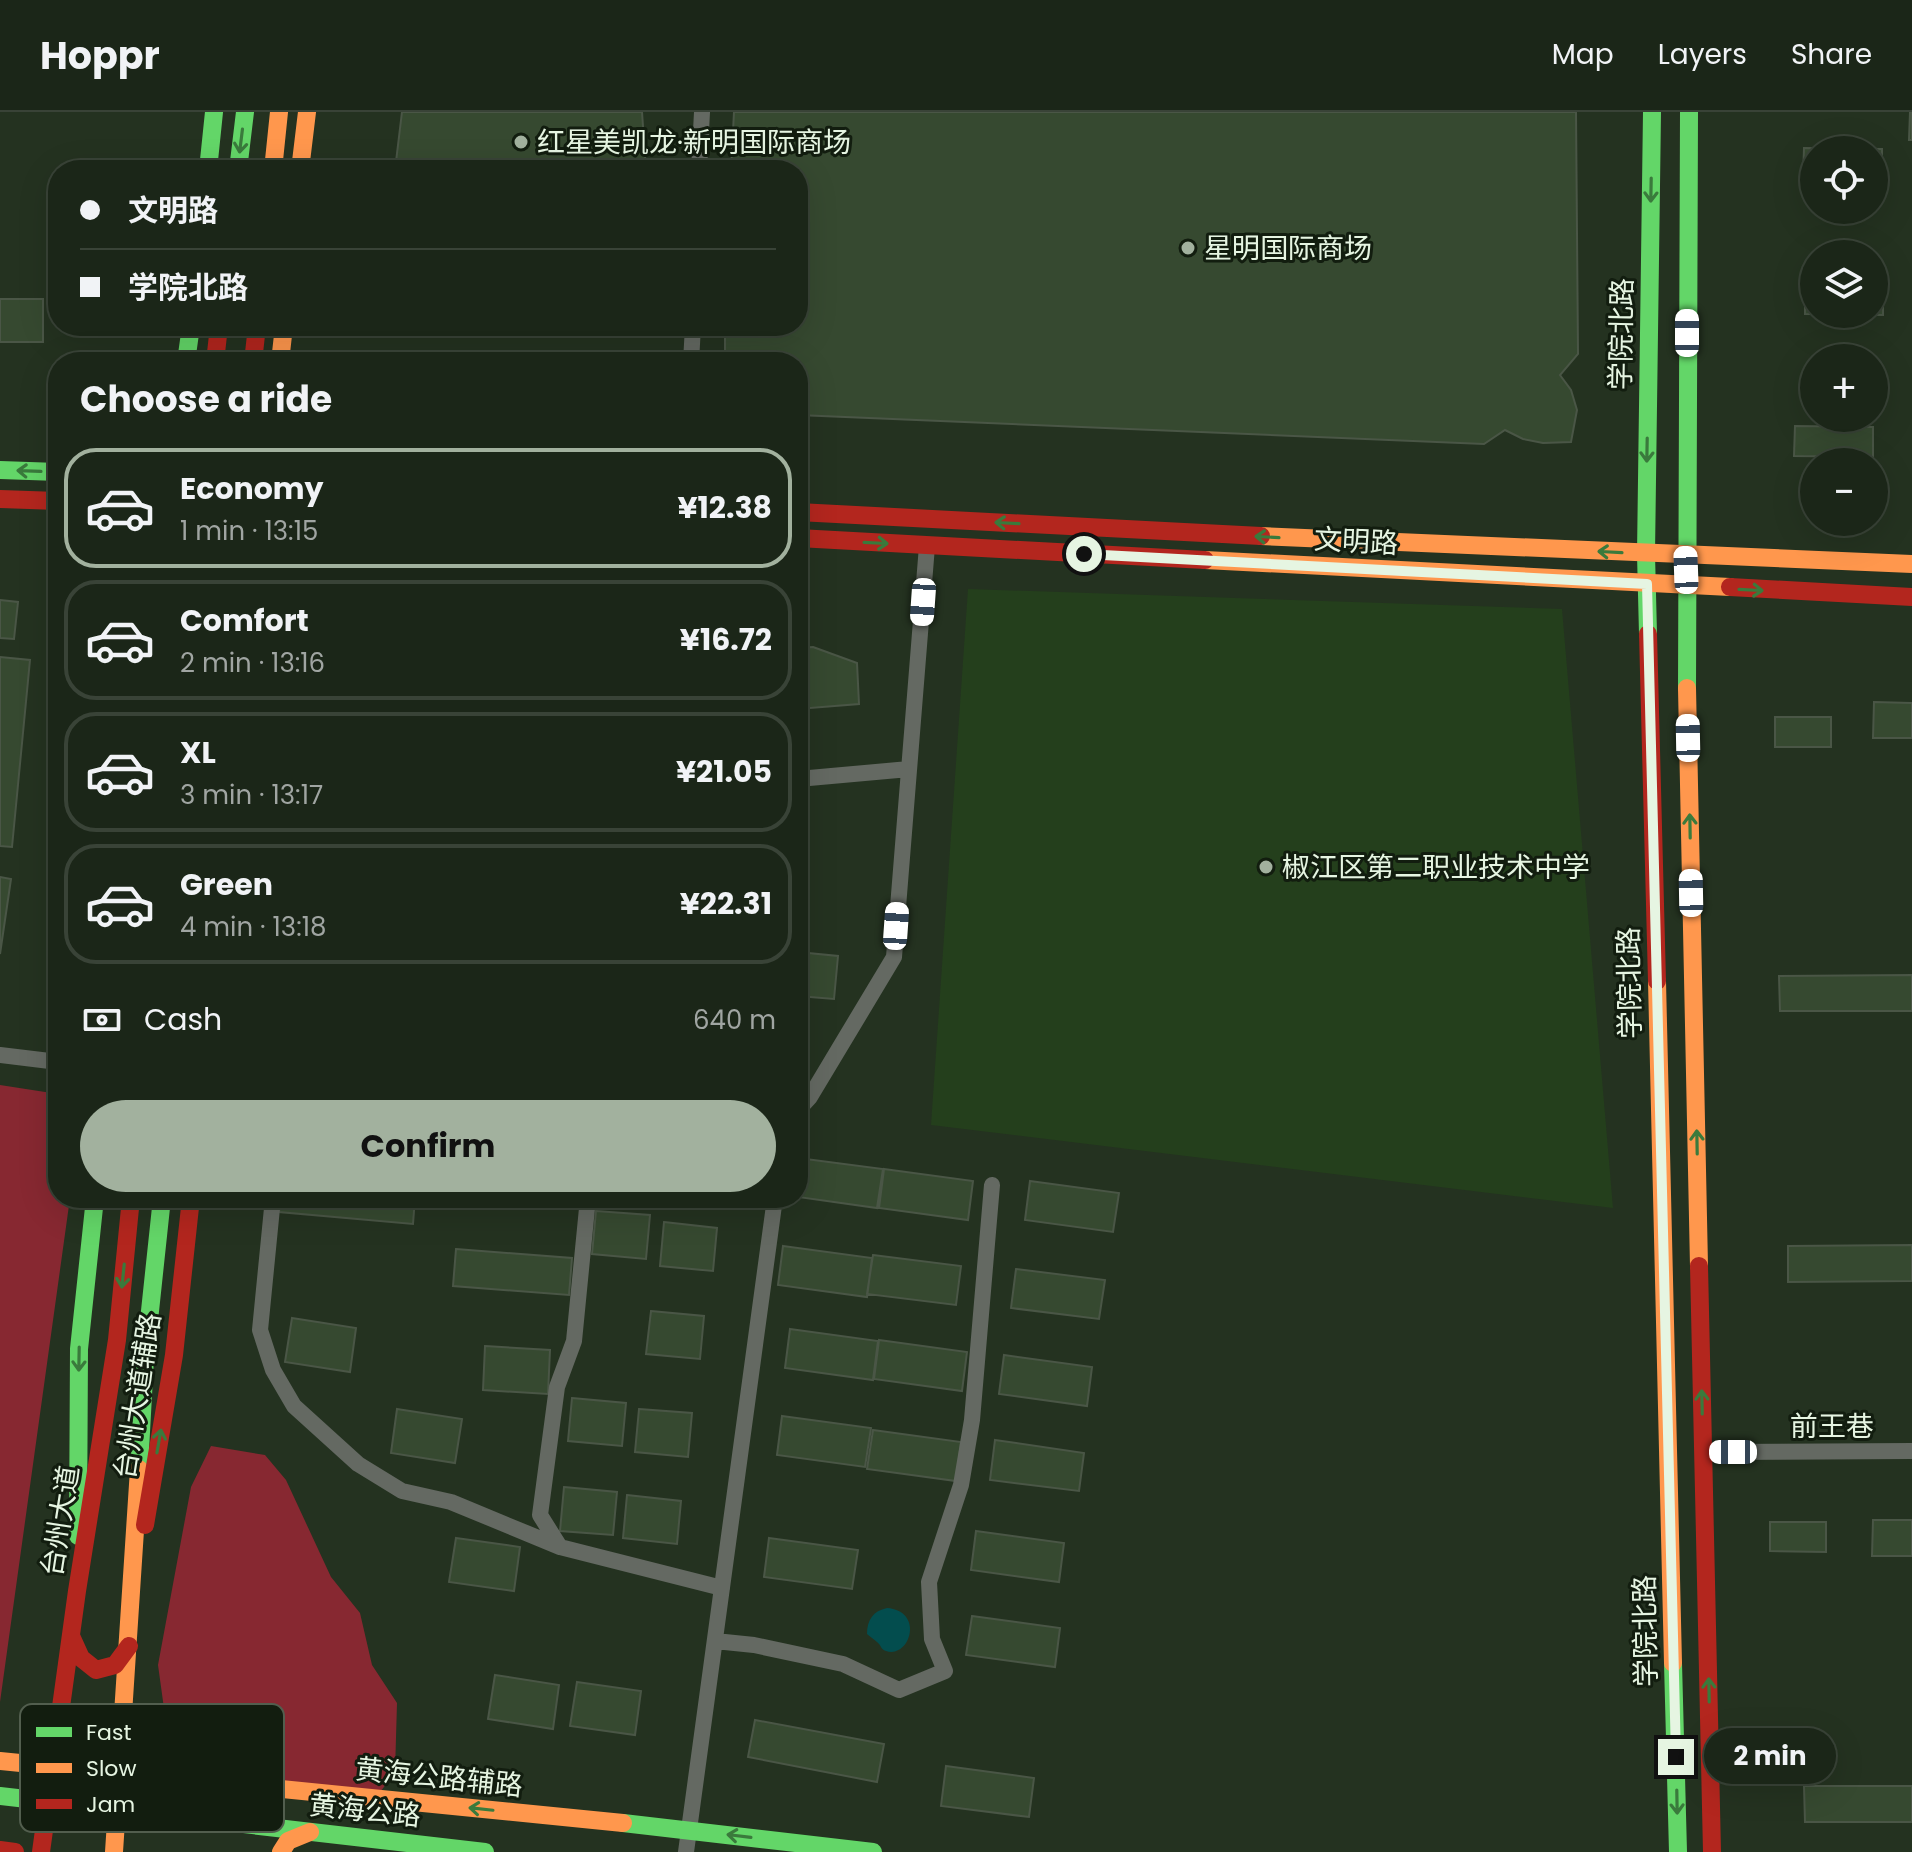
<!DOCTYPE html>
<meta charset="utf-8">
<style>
:root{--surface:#1b2618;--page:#242e21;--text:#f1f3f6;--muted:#a0a5a2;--line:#394337;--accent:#a2b19e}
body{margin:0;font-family:Poppins,"Noto Sans SC",sans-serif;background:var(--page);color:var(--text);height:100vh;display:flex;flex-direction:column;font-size:30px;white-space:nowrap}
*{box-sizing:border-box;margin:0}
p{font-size:26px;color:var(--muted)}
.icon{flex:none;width:44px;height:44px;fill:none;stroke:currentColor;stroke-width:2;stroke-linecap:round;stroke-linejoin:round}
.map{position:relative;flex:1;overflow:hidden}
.drawer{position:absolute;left:48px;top:240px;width:760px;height:856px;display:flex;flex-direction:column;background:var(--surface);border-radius:32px;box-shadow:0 8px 32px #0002,0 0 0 2px var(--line)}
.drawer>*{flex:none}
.top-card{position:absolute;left:48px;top:48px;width:760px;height:176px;border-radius:32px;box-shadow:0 8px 32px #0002,0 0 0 2px var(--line);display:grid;align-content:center;height:176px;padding:0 32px;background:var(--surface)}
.fabs{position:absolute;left:1800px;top:24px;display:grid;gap:16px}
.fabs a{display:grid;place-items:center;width:88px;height:88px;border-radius:50%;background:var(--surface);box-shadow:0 8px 32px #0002,0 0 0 2px var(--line);font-size:40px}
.end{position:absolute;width:36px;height:36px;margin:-18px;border:10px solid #e6f5e2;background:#111;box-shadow:0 0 0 4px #111}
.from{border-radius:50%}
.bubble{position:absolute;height:56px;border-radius:28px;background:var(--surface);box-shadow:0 8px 32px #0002,0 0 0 2px var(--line);font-size:26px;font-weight:700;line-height:56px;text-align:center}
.car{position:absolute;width:24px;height:48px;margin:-24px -12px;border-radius:10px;box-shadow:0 0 6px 2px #0007;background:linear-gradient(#fff 24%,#345 0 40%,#fff 0 76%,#345 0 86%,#fff 0)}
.top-card b{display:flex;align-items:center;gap:28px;height:76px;font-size:30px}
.top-card b+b{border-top:2px solid var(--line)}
.top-card i{width:20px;height:20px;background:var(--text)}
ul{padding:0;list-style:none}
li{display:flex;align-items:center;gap:24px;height:120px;margin:0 16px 12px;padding:0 16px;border:4px solid var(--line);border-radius:32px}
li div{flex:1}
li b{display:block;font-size:30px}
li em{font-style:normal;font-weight:700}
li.selected{border-color:var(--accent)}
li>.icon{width:72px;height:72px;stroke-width:1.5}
h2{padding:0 32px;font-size:36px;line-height:96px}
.pay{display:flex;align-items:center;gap:20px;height:88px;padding:0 32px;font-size:30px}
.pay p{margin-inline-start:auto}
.action{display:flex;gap:16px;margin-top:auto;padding:16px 32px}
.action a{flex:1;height:92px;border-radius:48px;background:var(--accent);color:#111;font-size:32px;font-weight:700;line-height:92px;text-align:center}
header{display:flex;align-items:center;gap:48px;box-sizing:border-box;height:112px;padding:0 40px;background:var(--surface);border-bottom:2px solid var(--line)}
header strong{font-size:38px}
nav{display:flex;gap:44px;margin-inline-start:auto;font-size:28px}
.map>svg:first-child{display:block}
</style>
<header>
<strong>Hoppr</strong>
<nav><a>Map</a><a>Layers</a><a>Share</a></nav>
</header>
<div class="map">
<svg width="1912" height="1740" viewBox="0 0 1912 1740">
<rect width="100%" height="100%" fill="#243220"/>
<path fill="#243f1c" d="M968,477L1562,497L1613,1096L931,1013Z"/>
<path fill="#872831" d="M0,973L58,982V1086H70L0,1590Z
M211,1334L265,1343L286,1368L331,1465L360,1501L372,1553L397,1591L395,1660L378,1683L219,1668L184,1655L166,1611L158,1553L191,1375Z"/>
<path fill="#034d4e" d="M887,1496C925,1499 910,1547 886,1539C880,1537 882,1534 877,1530C874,1527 870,1525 867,1522C867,1508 873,1499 887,1496Z"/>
<path fill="#364930" stroke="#4a5646" stroke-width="2" d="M402,0H642L646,58H395Z
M734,0H1576L1578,242L1560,263L1571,278L1577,298L1571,330L1543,331L1523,327L1505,318L1484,332L798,303V250H725V214H798V58H731Z
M1910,0H1912V28H1909Z
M1804,36L1882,37V67H1874V38H1814V67H1803Z
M1805,172H1814V202H1874V172L1883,173V203L1805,202Z
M0,187H43V230H0Z
M1795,314L1873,315V345L1794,344Z
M0,488L18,490L14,527L0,526Z
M813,535L857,551L859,592L798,597V536Z
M0,545L30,548L12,735L0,734Z
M1874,590L1912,591V626H1873Z
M1775,605H1831V635H1775Z
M0,765L11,767L0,842Z
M798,840L838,844L834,887L798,884Z
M1912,863V899H1780L1779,864Z
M798,1046L883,1057L877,1096L798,1085Z
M884,1057L973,1069L968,1108L879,1096Z
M1030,1069L1119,1081L1113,1120L1025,1108Z
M281,1086H415L413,1112L279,1100Z
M596,1099L650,1103L646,1147L592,1142Z
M664,1110L717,1116L713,1159L660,1154Z
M1912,1133V1169L1788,1170V1134Z
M783,1134L872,1146L867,1185L778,1173Z
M456,1137L572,1146L569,1183L453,1174Z
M873,1143L961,1154L956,1193L867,1182Z
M1016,1157L1105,1168L1099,1207L1011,1196Z
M651,1199L704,1204L700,1247L646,1242Z
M292,1206L356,1216L350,1260L285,1250Z
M790,1217L878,1229L873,1268L785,1256Z
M879,1228L967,1240L962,1279L874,1267Z
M485,1234L550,1238L548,1282L483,1278Z
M1004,1243L1092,1255L1087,1294L999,1282Z
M572,1286L626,1291L622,1334L568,1329Z
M397,1297L462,1307L455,1351L391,1341Z
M639,1297L692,1301L688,1345L635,1340Z
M782,1304L871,1316L865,1355L777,1343Z
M873,1318L961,1330L956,1369L867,1357Z
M995,1328L1084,1341L1079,1379L990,1368Z
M564,1375L617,1380L613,1423L560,1419Z
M627,1383L681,1389L677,1432L623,1426Z
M1873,1408H1912V1444H1872Z
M1770,1410H1826V1440L1770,1439Z
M976,1419L1064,1431L1059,1470L971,1458Z
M456,1426L520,1435L514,1479L449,1470Z
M769,1426L858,1438L852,1477L764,1465Z
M972,1504L1060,1516L1055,1555L966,1543Z
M495,1563L559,1573L553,1617L488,1607Z
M577,1570L641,1579L635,1623L570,1614Z
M755,1608L884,1632L877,1670L748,1645Z
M946,1654L1034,1666L1029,1705L941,1694Z
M1804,1674H1912V1710H1805Z"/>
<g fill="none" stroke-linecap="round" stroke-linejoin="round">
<path stroke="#646962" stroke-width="16" d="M699,58L702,0
M691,250L693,214
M798,667L909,657
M0,943L58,950
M798,998L810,985L894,845L927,434
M273,1086L260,1218L273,1258L294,1294L358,1352L402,1379L451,1390L560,1435
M588,1086L574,1229L557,1275L540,1403L560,1435L722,1476
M1704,1340L1912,1339
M715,1529L754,1533L843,1552L899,1578L945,1559L932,1527L929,1470L961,1373L972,1308L992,1073
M686,1740L775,1086"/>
<path stroke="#63d668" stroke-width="18" d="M208,58L214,0
M238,58L245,0
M186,250L191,214
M0,358L58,360
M1648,522L1646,442L1652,0
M1687,576L1689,0
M139,1357L145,1246L162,1086
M78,1424L79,1237L95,1086
M1673,1551L1678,1740
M0,1684L485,1740
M623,1711L873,1740"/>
<path stroke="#ff974d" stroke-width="18" d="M273,58L279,0
M300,58L307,0
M280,250L284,214
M1261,424L1912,452
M1205,448L1730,475
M1687,576L1699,1154
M1657,869L1673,1551
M0,1649L623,1711
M114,1740L139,1357
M281,1740L288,1729L310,1720"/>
<path stroke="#b3261e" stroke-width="18" d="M215,250L219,214
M253,250L257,214
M0,387L58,389
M798,400L1261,424
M798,426L1205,448
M1730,475L1912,485
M1648,522L1657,869
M1699,1154L1712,1740
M145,1413L174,1243L191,1086
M71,1524L81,1546L96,1558L115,1553L129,1534
M0,1738L15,1740
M41,1740L77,1479L117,1228L131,1086"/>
</g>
<defs><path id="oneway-shaft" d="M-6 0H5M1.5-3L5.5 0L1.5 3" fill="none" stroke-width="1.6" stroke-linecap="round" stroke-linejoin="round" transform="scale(2)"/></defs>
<g stroke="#3a7a3c">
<use href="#oneway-shaft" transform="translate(241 29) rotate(97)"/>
<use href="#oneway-shaft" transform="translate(1651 78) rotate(91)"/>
<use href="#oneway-shaft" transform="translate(1647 338) rotate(91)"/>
<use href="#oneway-shaft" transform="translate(29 359) rotate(-178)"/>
<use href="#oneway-shaft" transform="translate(1007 411) rotate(-177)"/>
<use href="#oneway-shaft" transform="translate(1267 425) rotate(-177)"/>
<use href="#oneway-shaft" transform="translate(876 431) rotate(3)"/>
<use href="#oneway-shaft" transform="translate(1610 440) rotate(-177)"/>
<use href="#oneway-shaft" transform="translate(1751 478) rotate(3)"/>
<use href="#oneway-shaft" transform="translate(1690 714) rotate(-91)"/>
<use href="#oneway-shaft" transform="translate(1697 1030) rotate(-91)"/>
<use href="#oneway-shaft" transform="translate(123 1164) rotate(96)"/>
<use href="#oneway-shaft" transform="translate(79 1247) rotate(91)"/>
<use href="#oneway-shaft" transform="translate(1702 1290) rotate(-91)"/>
<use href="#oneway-shaft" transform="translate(159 1329) rotate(-80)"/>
<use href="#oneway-shaft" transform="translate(1709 1578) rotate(-91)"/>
<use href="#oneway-shaft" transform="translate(1677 1690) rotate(89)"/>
<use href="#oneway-shaft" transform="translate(481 1697) rotate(-174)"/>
<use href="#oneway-shaft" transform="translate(739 1724) rotate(-173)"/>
</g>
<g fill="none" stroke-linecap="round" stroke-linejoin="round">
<path stroke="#e6f5e2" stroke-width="10" d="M1084,442L1647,472L1676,1645"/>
</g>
<g fill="#a2b19e" stroke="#121d0f" stroke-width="3">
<circle cx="521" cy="30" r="8"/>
<circle cx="1188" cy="136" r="8"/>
<circle cx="1266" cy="755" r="8"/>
</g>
<g text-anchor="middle" stroke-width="6" stroke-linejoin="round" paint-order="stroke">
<g font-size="28" fill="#e6f5e2" stroke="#121d0f" text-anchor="start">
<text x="537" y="40">红星美凯龙·新明国际商场</text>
<text x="1204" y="146">星明国际商场</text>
<text x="1282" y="765">椒江区第二职业技术中学</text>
</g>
<g font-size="28" fill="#e6f5e2" stroke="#121d0f">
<text transform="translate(1621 222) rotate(-89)" y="10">学院北路</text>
<text transform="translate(1356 429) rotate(3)" y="10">文明路</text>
<text transform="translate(1629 871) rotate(-91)" y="10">学院北路</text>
<text transform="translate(137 1284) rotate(-81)" y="10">台州大道辅路</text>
<text x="1832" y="1324">前王巷</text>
<text transform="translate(60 1409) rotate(-81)" y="10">台州大道</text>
<text transform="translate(1645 1519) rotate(-91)" y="10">学院北路</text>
<text transform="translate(439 1665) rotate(6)" y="10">黄海公路辅路</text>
<text transform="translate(365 1698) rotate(6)" y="10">黄海公路</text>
</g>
</g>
<rect x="20" y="1592" width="264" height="128" rx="12" fill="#121d0f" stroke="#525e4e" stroke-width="2"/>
<rect x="36" y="1615" width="36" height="10" fill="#63d668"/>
<rect x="36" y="1651" width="36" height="10" fill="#ff974d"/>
<rect x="36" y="1687" width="36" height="10" fill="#b3261e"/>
<g font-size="22" fill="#e6f5e2">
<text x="86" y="1628">Fast</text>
<text x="86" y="1664">Slow</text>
<text x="86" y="1700">Jam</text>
</g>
</svg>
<div class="fabs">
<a><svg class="icon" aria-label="locate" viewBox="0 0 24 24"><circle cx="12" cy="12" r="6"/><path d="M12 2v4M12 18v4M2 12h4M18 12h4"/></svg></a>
<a><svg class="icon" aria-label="layers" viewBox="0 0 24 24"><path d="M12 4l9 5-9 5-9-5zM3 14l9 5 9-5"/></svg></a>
<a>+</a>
<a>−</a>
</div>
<i class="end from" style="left:1084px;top:442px"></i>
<i class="end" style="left:1676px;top:1645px"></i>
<div class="bubble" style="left:1704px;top:1616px;width:132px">2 min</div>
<i class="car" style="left:1687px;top:221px;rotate:0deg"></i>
<i class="car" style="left:1686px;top:458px;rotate:358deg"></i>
<i class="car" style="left:923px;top:490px;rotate:184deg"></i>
<i class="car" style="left:1688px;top:626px;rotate:359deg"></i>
<i class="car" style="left:1691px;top:781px;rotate:359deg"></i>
<i class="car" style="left:896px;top:814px;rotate:4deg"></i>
<i class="car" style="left:1733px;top:1340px;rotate:270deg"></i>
<div class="top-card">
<b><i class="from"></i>文明路</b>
<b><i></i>学院北路</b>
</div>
<section class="drawer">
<h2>Choose a ride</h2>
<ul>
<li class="selected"><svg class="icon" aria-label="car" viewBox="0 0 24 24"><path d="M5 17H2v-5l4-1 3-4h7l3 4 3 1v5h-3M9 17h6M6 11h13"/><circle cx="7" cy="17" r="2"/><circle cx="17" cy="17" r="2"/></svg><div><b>Economy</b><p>1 min · 13:15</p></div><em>¥12.38</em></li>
<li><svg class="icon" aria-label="car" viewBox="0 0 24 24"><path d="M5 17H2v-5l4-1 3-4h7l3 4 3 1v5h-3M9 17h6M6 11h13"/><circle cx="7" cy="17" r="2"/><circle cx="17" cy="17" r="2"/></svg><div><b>Comfort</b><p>2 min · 13:16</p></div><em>¥16.72</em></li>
<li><svg class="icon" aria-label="car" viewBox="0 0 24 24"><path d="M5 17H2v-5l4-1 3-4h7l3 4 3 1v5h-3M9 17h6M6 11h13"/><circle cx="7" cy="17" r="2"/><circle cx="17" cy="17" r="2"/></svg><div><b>XL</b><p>3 min · 13:17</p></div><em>¥21.05</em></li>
<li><svg class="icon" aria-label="car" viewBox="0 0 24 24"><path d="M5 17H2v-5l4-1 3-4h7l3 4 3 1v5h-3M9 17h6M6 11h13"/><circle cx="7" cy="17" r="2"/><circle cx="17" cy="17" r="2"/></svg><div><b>Green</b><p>4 min · 13:18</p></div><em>¥22.31</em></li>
</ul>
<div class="pay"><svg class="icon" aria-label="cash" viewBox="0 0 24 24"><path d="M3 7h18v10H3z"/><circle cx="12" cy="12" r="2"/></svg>Cash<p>640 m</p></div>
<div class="action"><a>Confirm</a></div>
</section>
</div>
